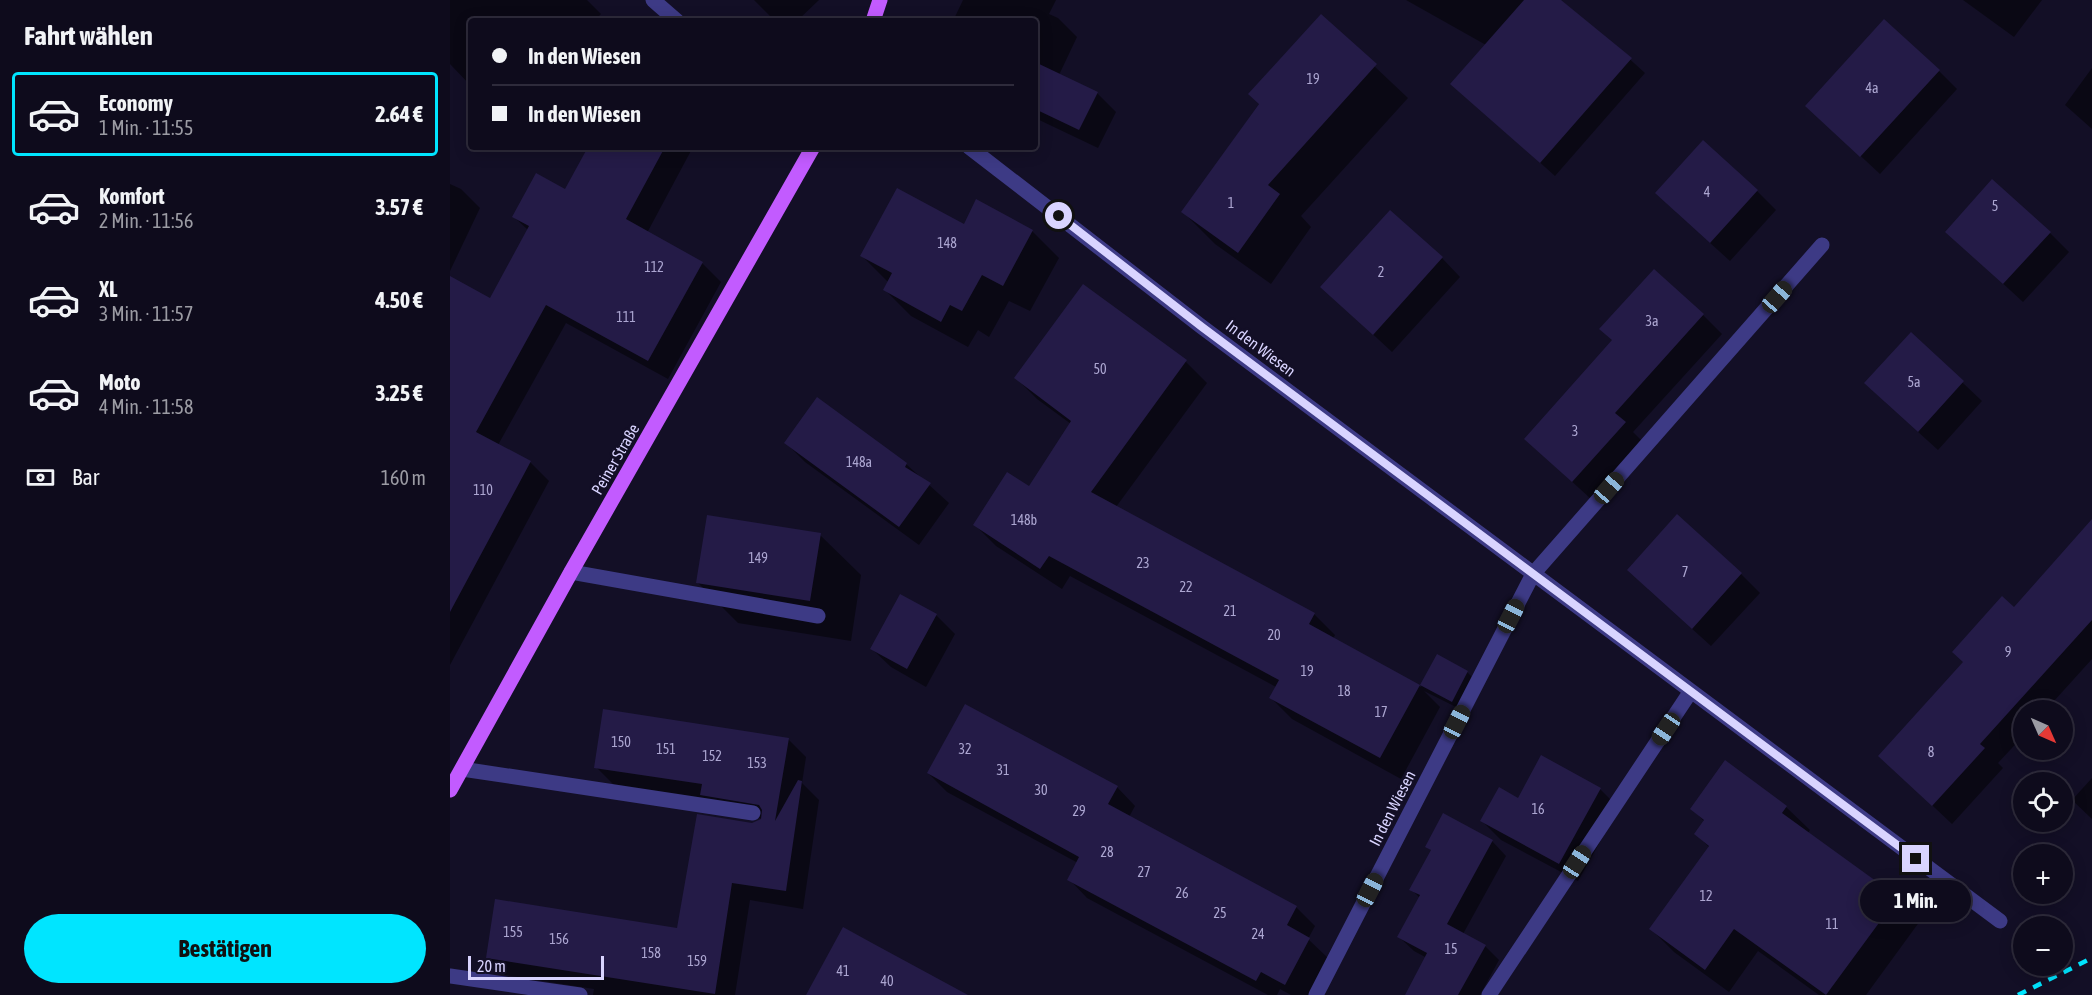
<!DOCTYPE html>
<html lang="de">
<meta charset="utf-8">
<style>
:root{--surface:#0e0b1c;--page:#171425;--text:#f1f3f6;--muted:#9b9ba3;--line:#2e2b3b;--accent:#00e5ff}
body{margin:0;font-family:"Asap Condensed",sans-serif;background:var(--page);color:var(--text);height:100vh;display:flex;flex-direction:column;font-size:22px;white-space:nowrap}
*{box-sizing:border-box;margin:0}
p{font-size:20px;color:var(--muted)}
.icon{flex:none;width:33px;height:33px;fill:none;stroke:currentColor;stroke-width:2;stroke-linecap:round;stroke-linejoin:round}
.map{position:relative;flex:1;overflow:hidden}
.sheet{display:flex;flex-direction:column;background:var(--surface);width:450px}
.sheet>*{flex:none}
.hud{position:absolute;left:18px;top:18px;width:570px;height:132px;border-radius:6px;box-shadow:0 3px 15px #0003,0 0 0 2px var(--line);display:grid;align-content:center;height:132px;padding:0 24px;background:var(--surface)}
.needle{width:39px;rotate:135deg}
.buttons{position:absolute;left:1563px;top:700px;display:grid;gap:12px}
.buttons a{display:grid;place-items:center;width:60px;height:60px;border-radius:50%;background:var(--surface);box-shadow:0 3px 15px #0003,0 0 0 2px var(--line);font-size:30px}
.scale{position:absolute;left:18px;bottom:15px;width:136px;box-sizing:border-box;padding-left:6px;border:3px solid #d9d4ff;border-top:0;font-size:16px;line-height:21px;white-space:nowrap;color:#d9d4ff;-webkit-text-stroke:4px #130f26;paint-order:stroke}
.end{position:absolute;width:27px;height:27px;margin:-14px;border:8px solid #d9d4ff;background:#111;box-shadow:0 0 0 3px #111}
.from{border-radius:50%}
.bubble{position:absolute;height:42px;border-radius:21px;background:var(--surface);box-shadow:0 3px 15px #0003,0 0 0 2px var(--line);font-size:20px;font-weight:700;line-height:42px;text-align:center}
.car{position:absolute;width:18px;height:36px;margin:-18px -9px;border-radius:8px;box-shadow:0 0 4px 2px #0007;background:linear-gradient(#222 24%,#8ab4d8 0 40%,#222 0 76%,#8ab4d8 0 86%,#222 0)}
.hud b{display:flex;align-items:center;gap:21px;height:57px;font-size:22px}
.hud b+b{border-top:2px solid var(--line)}
.hud i{width:15px;height:15px;background:var(--text)}
ul{padding:0;list-style:none}
li{display:flex;align-items:center;gap:18px;height:84px;margin:0 12px 9px;padding:0 12px;border:3px solid transparent;border-radius:6px}
li div{flex:1}
li b{display:block;font-size:22px}
li em{font-style:normal;font-weight:700}
li.current{border-color:var(--accent)}
li>.icon{width:54px;height:54px;stroke-width:1.5}
h2{padding:0 24px;font-size:27px;line-height:72px}
.pay{display:flex;align-items:center;gap:15px;height:66px;padding:0 24px;font-size:22px}
.pay p{margin-inline-start:auto}
.cta{display:flex;gap:12px;margin-top:auto;padding:12px 24px}
.cta a{flex:1;height:69px;border-radius:36px;background:var(--accent);color:#111;font-size:24px;font-weight:700;line-height:69px;text-align:center}
main{display:flex;flex:1;min-height:0}
.map>svg:first-child{display:block}
</style>
<main>
<section class="sheet">
<h2>Fahrt wählen</h2>
<ul>
<li class="current"><svg class="icon" aria-label="car" viewBox="0 0 24 24"><path d="M5 17H2v-5l4-1 3-4h7l3 4 3 1v5h-3M9 17h6M6 11h13"/><circle cx="7" cy="17" r="2"/><circle cx="17" cy="17" r="2"/></svg><div><b>Economy</b><p>1 Min. · 11:55</p></div><em>2.64 €</em></li>
<li><svg class="icon" aria-label="car" viewBox="0 0 24 24"><path d="M5 17H2v-5l4-1 3-4h7l3 4 3 1v5h-3M9 17h6M6 11h13"/><circle cx="7" cy="17" r="2"/><circle cx="17" cy="17" r="2"/></svg><div><b>Komfort</b><p>2 Min. · 11:56</p></div><em>3.57 €</em></li>
<li><svg class="icon" aria-label="car" viewBox="0 0 24 24"><path d="M5 17H2v-5l4-1 3-4h7l3 4 3 1v5h-3M9 17h6M6 11h13"/><circle cx="7" cy="17" r="2"/><circle cx="17" cy="17" r="2"/></svg><div><b>XL</b><p>3 Min. · 11:57</p></div><em>4.50 €</em></li>
<li><svg class="icon" aria-label="car" viewBox="0 0 24 24"><path d="M5 17H2v-5l4-1 3-4h7l3 4 3 1v5h-3M9 17h6M6 11h13"/><circle cx="7" cy="17" r="2"/><circle cx="17" cy="17" r="2"/></svg><div><b>Moto</b><p>4 Min. · 11:58</p></div><em>3.25 €</em></li>
</ul>
<div class="pay"><svg class="icon" aria-label="cash" viewBox="0 0 24 24"><path d="M3 7h18v10H3z"/><circle cx="12" cy="12" r="2"/></svg>Bar<p>160 m</p></div>
<div class="cta"><a>Bestätigen</a></div>
</section>
<div class="map">
<svg width="1642" height="995" viewBox="0 0 1642 995">
<rect width="100%" height="100%" fill="#130f26"/>
<path fill="#0007" d="M0,0H137L151,14L144,21H21V86L0,64Z
M304,0H369L347,21H325Z
M513,0H606L599,14L608,18L627,37L609,75L647,93L666,112L648,148L585,118V21H503Z
M956,0H1109L1152,34L1195,73L1105,176L1002,84L1036,45Z
M1513,0H1592L1564,37Z
M871,16L958,98L851,216L861,227L821,284L765,244L733,212Z
M1642,68V129L1615,105Z
M1489,71L1507,89L1430,174L1357,106Z
M140,147H243L197,233L252,263L271,282L218,379L116,323L48,445L80,462L99,481L0,665V320L41,300L78,230L64,217L112,198Z
M0,184L11,189L30,208L0,271Z
M1307,191L1326,210L1280,261L1226,212Z
M514,226L582,231L609,258L580,311L559,301L539,337L528,330L518,347L461,316L434,289L438,282L412,256Z
M1497,232L1600,233L1619,252L1573,302Z
M992,258L1010,277L942,352L872,287Z
M1253,315L1272,334L1183,432L1193,442L1141,499L1095,457Z
M1461,334L1532,401L1488,450L1435,402Z
M736,362L757,383L666,507L864,614L885,635L883,639L971,687L988,656L1017,672L1027,682L1012,710L974,691L990,707L951,779L842,719L821,698L826,687L620,576L612,589L546,546L525,525L580,489L621,424L587,399L566,378Z
M367,399L456,464L499,503L469,545L355,462L336,443Z
M1642,522V659L1595,711H1574V735L1548,763L1553,768L1502,824L1430,756Z
M370,535L411,575L401,641L288,623L247,582Z
M1291,574L1310,593L1261,646L1198,589Z
M486,615L505,634L476,687L441,667L422,649Z
M338,739L356,757L352,783L369,800L353,909L300,900L285,995H143L144,989L55,975L37,957L228,929L302,824L315,819L269,813L164,785L146,767Z
M478,773L667,787L685,806L679,817L846,907L865,926L858,939L878,958L858,995H841L830,989L827,995H818L637,898L619,879L628,863L497,792Z
M1642,778V819L1622,800Z
M1150,789L1169,808L1128,881L1051,840L1032,821L1069,800Z
M1336,807L1360,830L1358,833L1447,898L1470,921L1416,995H1369L1308,951L1279,992L1224,952L1201,929L1260,848L1246,834L1255,822L1241,808Z
M1042,841L1056,856L1013,934L1035,946L1049,960L1030,995H972L977,958L964,951L949,937L970,898L961,889L982,851L977,846Z"/>
<path fill="#241b47" d="M1074,0H1111L1182,58L1090,163L1000,84Z
M871,14L927,64L818,185L830,194L788,253L731,212L809,104L798,94Z
M1434,19L1490,70L1410,157L1355,106Z
M585,62L648,92L629,130L585,109Z
M1253,140L1308,190L1260,243L1205,193Z
M138,147H215L176,219L253,262L198,361L96,305L26,432L81,461L0,612V276L40,298L79,226L62,217L86,173L115,189Z
M1542,179L1601,232L1553,284L1495,232Z
M447,188L514,224L526,199L583,230L553,286L532,275L512,311L500,305L491,322L433,290L442,273L410,256Z
M940,210L993,257L923,335L870,287Z
M1204,269L1254,314L1165,413L1176,422L1122,482L1074,439L1162,340L1149,329Z
M633,284L737,360L641,492L865,613L859,624L970,685L930,758L819,698L829,680L599,556L590,569L523,525L557,472L579,486L621,421L564,378Z
M1461,332L1514,381L1468,432L1414,383Z
M367,397L457,463L455,467L481,483L449,527L334,443Z
M1227,514L1292,573L1242,629L1177,570Z
M257,515L371,533L360,601L246,583Z
M1642,519V620L1530,744L1535,748L1482,806L1428,756L1513,662L1502,652L1552,596L1564,607Z
M450,594L487,614L457,669L420,649Z
M987,654L1018,671L1002,702L970,685Z
M515,704L668,786L658,804L847,906L837,925L860,938L835,985L811,972L806,981L617,880L629,857L477,773Z
M153,709L339,738L325,821L348,780L352,781L336,891L282,883L265,994L36,958L45,899L227,928L247,814L302,823L311,819L312,810L309,805L250,795L252,784L144,768Z
M1091,755L1151,788L1109,864L1030,821L1049,787L1068,798Z
M1275,760L1337,806L1332,813L1448,897L1376,995L1284,929L1255,970L1199,929L1259,846L1244,834L1254,820L1240,809Z
M993,813L1043,840L997,924L1036,945L1008,995H955L977,953L947,937L970,895L959,890L981,850L975,847Z
M393,927L422,943L518,995H356Z"/>
<g fill="none" stroke-linecap="round" stroke-linejoin="round">
<path stroke="#3d3a85" stroke-width="15" d="M203,0L227,21
M519,147L752,327L1550,921
M121,572L368,616
M12,769L303,813
M0,976L130,995
M866,995L1083,574L1372,245
M1039,995L1241,691"/>
<path stroke="#c25bff" stroke-width="15" d="M423,21L430,0
M0,790L121,572L363,147"/>
<path stroke="#00e5ff" stroke-width="4.5" stroke-dasharray="9 8" stroke-linecap="butt" d="M1568,995L1642,958"/>
</g>
<g fill="none" stroke-linecap="round" stroke-linejoin="round">
<path stroke="#d9d4ff" stroke-width="8" d="M609,216L752,327L1466,859"/>
</g>
<g text-anchor="middle" stroke-width="5" stroke-linejoin="round" paint-order="stroke">
<g font-size="14" fill="#aca6d1">
<text x="863" y="84">19</text>
<text x="1422" y="93">4a</text>
<text x="1257" y="197">4</text>
<text x="781" y="208">1</text>
<text x="1545" y="211">5</text>
<text x="497" y="248">148</text>
<text x="204" y="272">112</text>
<text x="931" y="277">2</text>
<text x="176" y="322">111</text>
<text x="1202" y="326">3a</text>
<text x="650" y="374">50</text>
<text x="1464" y="387">5a</text>
<text x="1125" y="436">3</text>
<text x="409" y="467">148a</text>
<text x="33" y="495">110</text>
<text x="574" y="525">148b</text>
<text x="308" y="563">149</text>
<text x="693" y="568">23</text>
<text x="1235" y="577">7</text>
<text x="736" y="592">22</text>
<text x="780" y="616">21</text>
<text x="824" y="640">20</text>
<text x="1558" y="657">9</text>
<text x="857" y="676">19</text>
<text x="894" y="696">18</text>
<text x="931" y="717">17</text>
<text x="171" y="747">150</text>
<text x="216" y="754">151</text>
<text x="515" y="754">32</text>
<text x="1481" y="757">8</text>
<text x="262" y="761">152</text>
<text x="307" y="768">153</text>
<text x="553" y="775">31</text>
<text x="591" y="795">30</text>
<text x="1088" y="814">16</text>
<text x="629" y="816">29</text>
<text x="657" y="857">28</text>
<text x="694" y="877">27</text>
<text x="732" y="898">26</text>
<text x="1256" y="901">12</text>
<text x="770" y="918">25</text>
<text x="1382" y="929">11</text>
<text x="63" y="937">155</text>
<text x="808" y="939">24</text>
<text x="109" y="944">156</text>
<text x="1001" y="954">15</text>
<text x="201" y="958">158</text>
<text x="247" y="966">159</text>
<text x="393" y="976">41</text>
<text x="437" y="986">40</text>
</g>
<g font-size="16" fill="#d9d4ff" stroke="#130f26">
<text transform="translate(811 348) rotate(37)" y="6">In den Wiesen</text>
<text transform="translate(165 459) rotate(-60)" y="6">Peiner Straße</text>
<text transform="translate(942 808) rotate(-63)" y="6">In den Wiesen</text>
</g>
</g>
</svg>
<div class="buttons">
<a><svg class="needle" viewBox="-14 -14 28 28"><path d="M0-13l5 13h-10z" fill="#e53935"/><path d="M0 13l5-13h-10z" fill="#9b9ba3"/></svg></a>
<a><svg class="icon" aria-label="locate" viewBox="0 0 24 24"><circle cx="12" cy="12" r="6"/><path d="M12 2v4M12 18v4M2 12h4M18 12h4"/></svg></a>
<a>+</a>
<a>−</a>
</div>
<div class="scale">20 m</div>
<i class="end from" style="left:609px;top:216px"></i>
<i class="end" style="left:1466px;top:859px"></i>
<div class="bubble" style="left:1410px;top:880px;width:111px">1 Min.</div>
<i class="car" style="left:1327px;top:297px;rotate:41deg"></i>
<i class="car" style="left:1159px;top:488px;rotate:41deg"></i>
<i class="car" style="left:1061px;top:616px;rotate:27deg"></i>
<i class="car" style="left:1007px;top:722px;rotate:27deg"></i>
<i class="car" style="left:1216px;top:729px;rotate:214deg"></i>
<i class="car" style="left:1127px;top:862px;rotate:33deg"></i>
<i class="car" style="left:920px;top:890px;rotate:27deg"></i>
<div class="hud">
<b><i class="from"></i>In den Wiesen</b>
<b><i></i>In den Wiesen</b>
</div>
</div>
</main>
